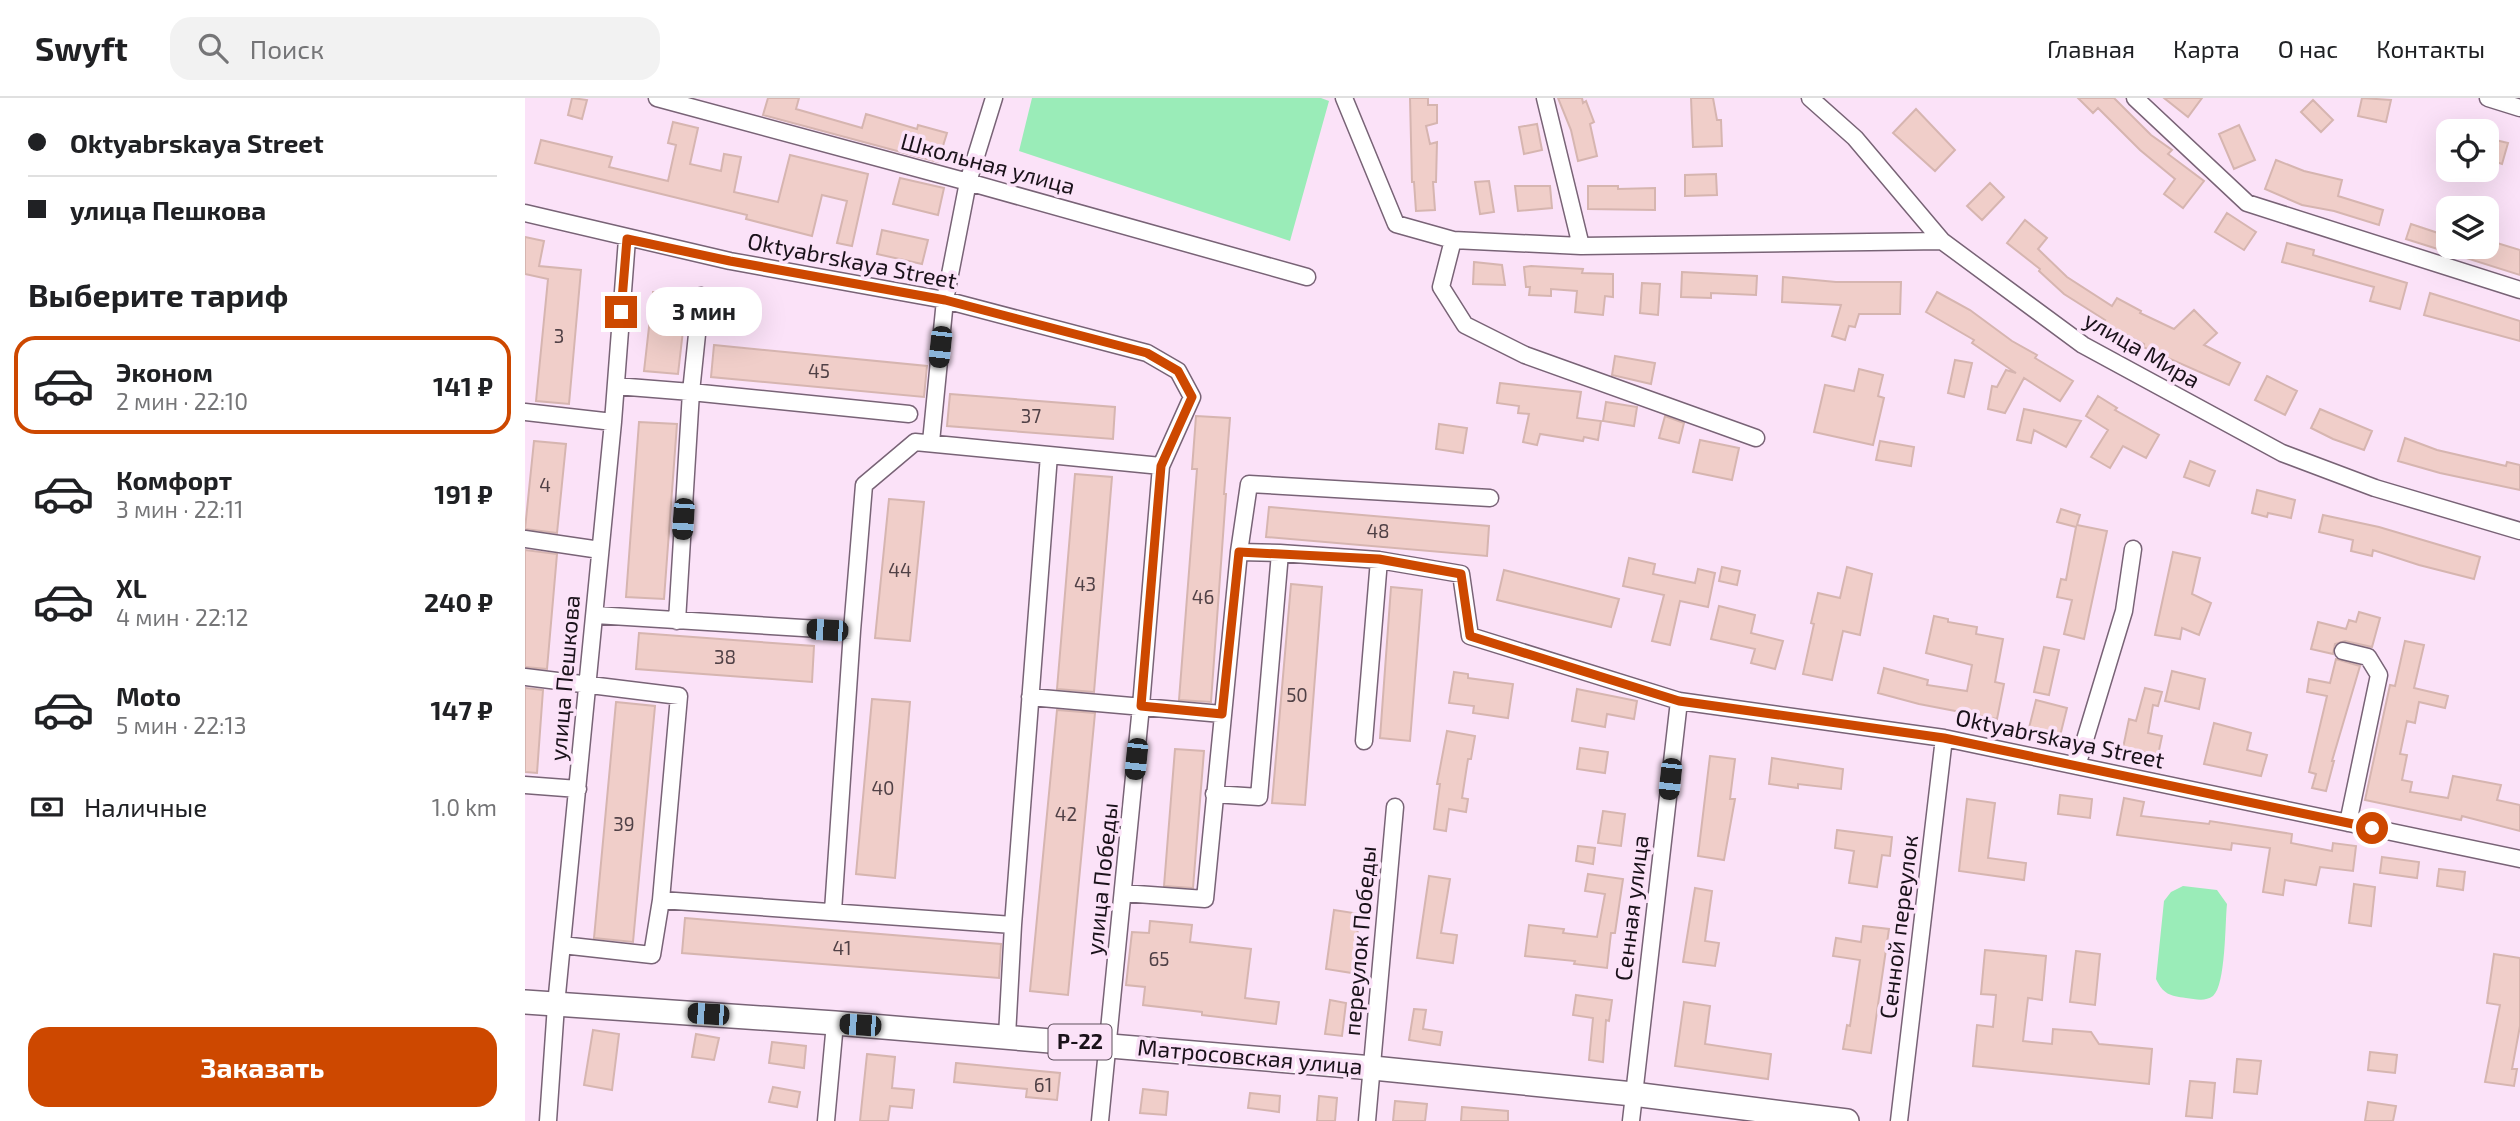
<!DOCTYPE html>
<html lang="ru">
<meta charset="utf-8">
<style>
:root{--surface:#fff;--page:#f2f2f2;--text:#202124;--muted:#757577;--line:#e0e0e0;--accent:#cd4800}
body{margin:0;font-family:"Exo 2",sans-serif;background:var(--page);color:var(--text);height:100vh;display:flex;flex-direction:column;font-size:26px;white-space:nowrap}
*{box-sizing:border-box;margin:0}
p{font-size:23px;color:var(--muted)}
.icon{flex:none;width:38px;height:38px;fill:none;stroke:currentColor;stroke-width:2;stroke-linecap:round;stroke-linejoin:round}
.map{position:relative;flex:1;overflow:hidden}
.side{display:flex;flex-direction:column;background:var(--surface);width:525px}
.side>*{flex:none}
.top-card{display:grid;align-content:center;height:154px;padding:0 28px;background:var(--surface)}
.buttons{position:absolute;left:1911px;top:21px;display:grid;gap:14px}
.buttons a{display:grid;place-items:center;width:63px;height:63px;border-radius:14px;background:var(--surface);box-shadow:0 7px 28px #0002;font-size:35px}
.end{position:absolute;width:32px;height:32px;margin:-16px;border:9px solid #cd4800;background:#fff;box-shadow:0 0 0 4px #fff}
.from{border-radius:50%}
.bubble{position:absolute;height:49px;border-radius:21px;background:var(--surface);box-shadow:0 7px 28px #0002;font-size:23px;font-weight:700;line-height:49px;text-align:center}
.car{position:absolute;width:21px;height:42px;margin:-21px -10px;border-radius:9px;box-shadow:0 0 5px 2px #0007;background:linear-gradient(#222 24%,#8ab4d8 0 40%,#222 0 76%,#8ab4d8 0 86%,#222 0)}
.top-card b{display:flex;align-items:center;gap:24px;height:66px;font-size:26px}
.top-card b+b{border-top:2px solid var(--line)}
.top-card i{width:18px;height:18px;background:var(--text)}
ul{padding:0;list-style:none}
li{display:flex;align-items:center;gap:21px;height:98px;margin:0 14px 10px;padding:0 14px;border:4px solid transparent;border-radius:21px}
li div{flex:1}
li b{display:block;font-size:26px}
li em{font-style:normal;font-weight:700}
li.active{border-color:var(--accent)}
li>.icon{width:63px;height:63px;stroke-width:1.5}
h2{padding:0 28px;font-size:32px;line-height:84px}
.pay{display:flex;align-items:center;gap:18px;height:77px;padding:0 28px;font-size:26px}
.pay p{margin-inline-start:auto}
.primary-button{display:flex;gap:14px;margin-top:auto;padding:14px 28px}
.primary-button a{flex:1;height:80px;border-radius:21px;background:var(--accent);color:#fff;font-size:28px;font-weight:700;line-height:80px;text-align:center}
header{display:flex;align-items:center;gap:42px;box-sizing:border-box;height:98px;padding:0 35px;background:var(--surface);border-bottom:2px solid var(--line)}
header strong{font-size:33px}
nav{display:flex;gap:38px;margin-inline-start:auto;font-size:24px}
.search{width:490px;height:63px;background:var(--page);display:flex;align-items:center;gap:18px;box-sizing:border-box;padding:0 24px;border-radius:21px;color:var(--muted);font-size:26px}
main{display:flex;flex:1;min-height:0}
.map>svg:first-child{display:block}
</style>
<header>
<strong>Swyft</strong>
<div class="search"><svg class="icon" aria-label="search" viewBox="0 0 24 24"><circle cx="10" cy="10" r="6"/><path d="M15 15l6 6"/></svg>Поиск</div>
<nav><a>Главная</a><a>Карта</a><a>О нас</a><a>Контакты</a></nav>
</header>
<main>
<section class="side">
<div class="top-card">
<b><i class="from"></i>Oktyabrskaya Street</b>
<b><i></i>улица Пешкова</b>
</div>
<h2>Выберите тариф</h2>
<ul>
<li class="active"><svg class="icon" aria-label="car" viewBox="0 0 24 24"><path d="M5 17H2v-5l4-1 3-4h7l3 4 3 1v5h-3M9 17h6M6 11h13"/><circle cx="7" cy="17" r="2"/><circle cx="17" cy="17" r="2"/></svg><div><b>Эконом</b><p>2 мин · 22:10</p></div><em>141 ₽</em></li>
<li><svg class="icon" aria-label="car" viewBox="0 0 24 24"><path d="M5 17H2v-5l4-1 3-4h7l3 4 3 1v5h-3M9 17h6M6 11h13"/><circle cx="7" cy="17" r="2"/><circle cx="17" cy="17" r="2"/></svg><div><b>Комфорт</b><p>3 мин · 22:11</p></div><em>191 ₽</em></li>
<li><svg class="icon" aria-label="car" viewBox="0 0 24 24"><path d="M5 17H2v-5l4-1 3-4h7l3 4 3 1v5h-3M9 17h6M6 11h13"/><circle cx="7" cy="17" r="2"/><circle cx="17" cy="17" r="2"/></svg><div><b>XL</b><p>4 мин · 22:12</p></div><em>240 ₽</em></li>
<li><svg class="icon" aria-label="car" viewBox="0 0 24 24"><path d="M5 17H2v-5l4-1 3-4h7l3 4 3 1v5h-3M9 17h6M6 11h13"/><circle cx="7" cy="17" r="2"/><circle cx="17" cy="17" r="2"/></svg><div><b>Moto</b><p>5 мин · 22:13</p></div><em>147 ₽</em></li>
</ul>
<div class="pay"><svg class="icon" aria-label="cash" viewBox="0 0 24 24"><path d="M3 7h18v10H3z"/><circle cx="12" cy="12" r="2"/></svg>Наличные<p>1.0 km</p></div>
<div class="primary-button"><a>Заказать</a></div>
</section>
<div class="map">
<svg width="1995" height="1023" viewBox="0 0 1995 1023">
<rect width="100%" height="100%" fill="#fbe2f8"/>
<path fill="#9aecb8" d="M507,0H796L804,3L765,143L494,53Z
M1658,788L1692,792L1702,806C1700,824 1701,887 1688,898C1680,904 1670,901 1661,900C1645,898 1638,896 1631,881L1639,803L1646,794Z"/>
<path fill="#f0cec9" stroke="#d6b5b0" stroke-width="2" d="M47,0L62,2L57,21L43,17Z
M243,0H274L271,11L337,30L341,16L392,31L393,27L422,35L413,64L238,17Z
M885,0H903V7H912V25L901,28L905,46L912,44L911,84H908L910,112L891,113L889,84H887Z
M1033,0H1057L1058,5L1061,3L1069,24L1065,26L1072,58L1053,63L1046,32Z
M1166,0H1188L1192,22H1196L1197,48L1168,49Z
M1553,0H1589L1626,37L1647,52L1643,56L1679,83L1658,110L1639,96L1650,81L1615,52L1573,10L1568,15Z
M1639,0H1677L1663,19Z
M1837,0L1866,2L1861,24L1833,18Z
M1788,2L1808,22L1796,34L1776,14Z
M1391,11L1430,52L1410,73L1368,35Z
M148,24L173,30L165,66L196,73L199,56L216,59L209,94L253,104L265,57L343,76L327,148L312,145L322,103L297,97L287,138L221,121L222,117L10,65L16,42L87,59L84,69L143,83L151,47L143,45Z
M1012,26L1017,52L999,56L994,29Z
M1714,27L1730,62L1709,71L1694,36Z
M1962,40L1983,45L1977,66L1962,61Z
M1751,62L1779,73L1817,82L1813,98L1858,112L1854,127L1809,113L1777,107L1740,91Z
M1191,76L1192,97L1160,98V77Z
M375,80L419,90L413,117L368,106Z
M964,83L969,114L955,116L950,84Z
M1465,85L1479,99L1457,122L1442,108Z
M990,88H1025L1027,110L993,113Z
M1063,88H1093V91L1130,90V112L1063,111Z
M1702,115L1731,134L1719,152L1690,134Z
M1500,122L1522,140L1513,151L1542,179L1587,208L1592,200L1616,213L1615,215L1649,231L1669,212L1692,235L1679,247L1715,265L1704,287L1618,249L1619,246L1578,225L1580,222L1539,196L1514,173L1515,171L1482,145Z
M1886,126L1919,137L1915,149H1955L1970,153L1972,145L1995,152V177L1881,141Z
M357,132L403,142L397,166L352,156Z
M0,139L19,143L14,168L56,172L44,306L11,303L23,181L0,176Z
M1762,145L1789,152L1788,157L1882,185L1875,211L1845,203L1849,189L1757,164Z
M949,164L977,167L980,187L948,186Z
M1006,168L1058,171L1057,175L1088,176V199L1080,198L1078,217L1050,214L1052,193L1026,191V198L1004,197L1005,189H1001L999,169Z
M1157,174L1232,178L1231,197L1186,195V200L1156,199Z
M1258,179L1311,184H1376L1375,216H1334L1330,229L1324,228L1320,242L1307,238L1316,207L1257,204Z
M1117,185L1135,186L1133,217L1115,215Z
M128,194L162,198L153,276L119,273Z
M1412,194L1445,212L1487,243L1512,257L1510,260L1548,283L1535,303L1499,280L1480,315L1463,311L1467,288L1472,289L1481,272L1491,275L1447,245L1449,242L1401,214Z
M1905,195L1995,223V243L1899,217Z
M189,247L402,268L399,299L186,279Z
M1090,258L1130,265L1126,286L1087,277Z
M1430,262L1447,265L1439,299L1423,295Z
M1334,271L1358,277L1353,298L1359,300L1348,347L1289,334L1300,287L1329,293Z
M1742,278L1772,293L1760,317L1730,302Z
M975,285L1056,294L1052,320L1076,323L1073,342L1059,339L1058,343L1015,336L1012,347L998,344L1004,316L993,315L994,308L972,305Z
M425,296L590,309L588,341L422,328Z
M1573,298L1592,310L1590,312L1634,337L1621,360L1598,348L1585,370L1566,359L1583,332L1561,318Z
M1081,304L1112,309L1109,328L1078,323Z
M1499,311L1556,323L1541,349L1509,332L1506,345L1492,342Z
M1795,311L1847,333L1839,352L1808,341L1786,330Z
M671,318L705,320L699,396H701L686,604L654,602L672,371H667Z
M1140,318L1159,325L1154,345L1134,340Z
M114,324L152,326L139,501L101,499Z
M914,326L942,330L938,355L911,351Z
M1880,340L1912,352L1981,368L1982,364L1995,367V392L1915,375L1873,363Z
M1175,342L1214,350L1207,382L1168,374Z
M9,343L41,346L32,435L0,431Z
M1355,343L1389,349L1386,368L1351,362Z
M1665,363L1690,373L1684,388L1659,379Z
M550,376L587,379L569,594L532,591Z
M1732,392L1770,402L1766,420L1743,415L1742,419L1727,415Z
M364,401L399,404L385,543L350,540Z
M744,409L964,428L962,458L741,439Z
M1536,411L1555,417L1552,427L1582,433L1559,541L1539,536L1547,502L1532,499L1536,481L1541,482L1551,429L1532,424Z
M1798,417L1854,429L1955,459L1949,481L1894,467L1848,452L1847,458L1826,453L1828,442L1794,434Z
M0,452L32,456L22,571L0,569Z
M1648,454L1675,460L1667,496L1686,505L1674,537L1657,530L1655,541L1630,537Z
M1104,460L1130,466L1128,476L1170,485L1173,471L1190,475L1183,509L1155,503L1145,547L1127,543L1139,497L1098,488Z
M1197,469L1215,473L1212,487L1194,483Z
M1322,469L1347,476L1335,537L1318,533L1307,582L1278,576L1289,526L1286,525L1293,495L1315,500Z
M979,472L1094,501L1086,529L972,502Z
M766,486L797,489L780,707L747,705Z
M866,489L897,492L885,643L855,640Z
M1194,508L1230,517L1226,535L1258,543L1250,571L1226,565L1230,551L1186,541Z
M1834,514L1855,520L1847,549L1820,543L1810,546L1808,556L1786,551L1793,524L1821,531L1824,522L1831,524Z
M1409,518L1423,521V524L1452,529L1451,536L1478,541L1470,584L1479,586L1472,621L1394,606L1353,595L1359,570L1403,582L1402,587L1442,593L1447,567L1401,555Z
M114,535L289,548L287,584L111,571Z
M1880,543L1899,547L1889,590L1923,598L1920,610L1894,604L1890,625L1882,623L1875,656L1882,657L1877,682L1887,684L1885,694L1923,700L1928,678L1976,687L1972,702L1995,707V733L1937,718L1936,722L1840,702L1865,587L1870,588Z
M1519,549L1534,552L1524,597L1509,594Z
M1811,561L1835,568L1807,663H1809L1801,693L1787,690L1791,676L1784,674L1802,598L1782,594L1784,581L1805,585Z
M1647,573L1680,581L1674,611L1640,603Z
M929,574L943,576V580L988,586L983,620L948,615L949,608L924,605Z
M0,590L18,592L12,675L0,674Z
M1620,590L1637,594L1633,608L1628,607L1623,635L1637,638L1633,657L1598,650L1604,621L1611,623Z
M1052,591L1112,603L1109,621L1082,616L1080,629L1047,623Z
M347,601L385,604L370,780L331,776Z
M1511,602L1542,610L1535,638L1504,630Z
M91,604L130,608L108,844L69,840Z
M532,612L570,615L543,897L505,893Z
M1689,625L1726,635L1722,652L1742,657L1736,678L1679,666Z
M922,633L950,638L946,661H943L937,700L943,701L941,714L924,711L921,733L909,731L915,686H912Z
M1055,650L1083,654L1080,675L1052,671Z
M650,651L679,653L668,790L639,788Z
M1185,658L1210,661L1205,701H1210L1199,762L1173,758Z
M1247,660L1318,671L1316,691L1273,686V690L1244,686Z
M1535,697L1567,701L1565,720L1533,716Z
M1599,700L1619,704L1616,718L1684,726L1685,723L1767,736L1766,745L1807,753L1808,745L1831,748L1828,773L1795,769L1791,787L1760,782L1758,797L1738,794L1745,750L1707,745L1706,752L1592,737Z
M1442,701L1470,705L1463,760L1501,765L1499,782L1434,773Z
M1078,713L1100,716L1096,748L1073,745Z
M1312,732L1367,739L1365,758L1357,757L1352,789L1324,785L1329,753L1310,750Z
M1053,748L1070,750L1068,766L1051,763Z
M1857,759L1894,764L1892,780L1855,775Z
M1914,771L1940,774L1938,792L1912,788Z
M1063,776L1098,781L1090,835H1086L1082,870L1049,866L1050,863L1000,858L1004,827L1039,831L1038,835L1072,839L1080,796L1060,793Z
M904,778L925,781L916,835L932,837L928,865L892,860Z
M1829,786L1850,789L1846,828L1824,825Z
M1170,790L1187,793L1180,843L1194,845L1190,868L1158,864Z
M809,812L835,816L827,875L801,871Z
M160,820L476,846L474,880L157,855Z
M625,823L667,827L665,844L726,851L720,900L754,904L751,926L677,917V914L618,907L620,889L601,887L607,834L624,835Z
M1338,828L1364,831L1346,955L1318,951L1322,927L1325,928L1335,862L1308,858L1311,840L1336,844Z
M1460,852L1521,858L1517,902L1503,900L1498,943L1527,946L1528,931L1566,934L1574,946L1627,951L1624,986L1448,968L1452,927L1468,929L1471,897L1456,896Z
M1551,853L1575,856L1570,907L1545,904Z
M1969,856L1995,860V928L1987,971H1992L1989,988L1960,984L1975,907L1962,905Z
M1051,897L1087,902L1084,923L1081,922L1078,964L1064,962L1068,920L1048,917Z
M805,902L821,905L817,938L800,936Z
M1159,904L1185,908L1180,946L1246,956L1243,981L1150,968Z
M889,911L901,912L898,931L917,934L915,947L884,942Z
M68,932L94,936L87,992L59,987Z
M171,936L194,940L189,962L167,959Z
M247,944L281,948L279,970L244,965Z
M1845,954L1872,957L1870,975L1843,972Z
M342,956L370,959L367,990L389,992L387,1010L365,1008L363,1023H335Z
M1712,961L1736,963L1732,996L1709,994Z
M431,965L535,975L532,1002L501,999L502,991L429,984Z
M1665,983L1690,985L1687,1020L1661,1018Z
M248,989L275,994L272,1009L244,1004Z
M618,991L643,994L641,1017L615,1015Z
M725,995L755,998L754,1014L723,1010Z
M794,998L812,1000L810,1023H792Z
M870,1003L902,1006L900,1023H868Z
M1843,1004L1871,1008L1868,1023H1840Z
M937,1009L983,1013V1023H936Z"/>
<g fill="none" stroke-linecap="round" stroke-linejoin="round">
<defs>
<path id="minor" d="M132,0L443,84L782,179
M819,0L871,126L928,142L1056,148L1417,143
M1020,0L1056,148
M1285,0L1330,40L1417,143L1558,247L1757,355L1850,390L1995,433
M1610,0L1722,105L1995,192
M1963,0L1995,10
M0,115L205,163L420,202L622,255L653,273L667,299L636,368L616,608L575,1023
M928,142L916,189L940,227L1000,257L1231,340
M91,288L166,294L176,198
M0,314L88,324
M406,344L420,202L443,84L469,0
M524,357L636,368
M0,441L75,452
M714,454L755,455
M152,523L166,294L384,316
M1818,553L1843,559L1854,577L1823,725
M0,579L154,598L136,802L488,827L524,357L390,344L339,387L327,533L70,517
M505,599L697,616
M839,643L854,462
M1552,668L1599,513L1608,451
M0,687L53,691
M689,696L734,699L755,455L854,462L936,476L945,538L1154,603L1419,640L1995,761
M598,795L680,801L714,454L724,386L965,400
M308,813L327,533
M37,847L127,857L136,802
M482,938L488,827
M23,1023L31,907L88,324L102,141
M301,1023L310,925
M842,1023L870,709
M1106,1023L1154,603
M1374,1023L1419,640"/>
<path id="highway" d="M0,904L310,925L848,970L1108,996L1322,1023"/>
</defs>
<use href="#minor" stroke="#786376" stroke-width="19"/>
<use href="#highway" stroke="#786376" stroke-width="26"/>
<use href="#minor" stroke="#fff" stroke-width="16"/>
<use href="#highway" stroke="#fff" stroke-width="23"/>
</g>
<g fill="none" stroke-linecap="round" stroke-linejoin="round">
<path stroke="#cd4800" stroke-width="9" d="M96,214L102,141L205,163L420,202L622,255L653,273L667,299L636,368L616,608L697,616L714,454L854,461L936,476L945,538L1154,603L1419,640L1847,730"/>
</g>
<g text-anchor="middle" stroke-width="7" stroke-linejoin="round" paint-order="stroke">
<g font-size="19" fill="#504146">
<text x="34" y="245">3</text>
<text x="294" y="280">45</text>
<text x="506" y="325">37</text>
<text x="20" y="394">4</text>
<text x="853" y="440">48</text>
<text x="375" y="479">44</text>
<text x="560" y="493">43</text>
<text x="678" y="506">46</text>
<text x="200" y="566">38</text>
<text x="772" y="604">50</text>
<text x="358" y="697">40</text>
<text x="541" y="723">42</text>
<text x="99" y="733">39</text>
<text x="317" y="857">41</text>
<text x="634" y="868">65</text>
<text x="518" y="994">61</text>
</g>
<rect fill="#fbe2f8" stroke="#5e505d" stroke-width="2" x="523.5" y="926.5" width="63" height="35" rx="5"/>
<g font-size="21" font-weight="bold" fill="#1a121a">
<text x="555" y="951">Р-22</text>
</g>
<g font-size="23" fill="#1a121a" stroke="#fbe2f8">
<text transform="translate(463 66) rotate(15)" y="8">Школьная улица</text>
<text transform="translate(327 163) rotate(11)" y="8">Oktyabrskaya Street</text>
<text transform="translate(1617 252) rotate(30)" y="8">улица Мира</text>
<text transform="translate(40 580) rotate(-85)" y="8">улица Пешкова</text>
<text transform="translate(1535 641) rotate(12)" y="8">Oktyabrskaya Street</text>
<text transform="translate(577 781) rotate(-84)" y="8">улица Победы</text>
<text transform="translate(1107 810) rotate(-83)" y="8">Сенная улица</text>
<text transform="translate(1374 829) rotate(-83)" y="8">Сенной переулок</text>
<text transform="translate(835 843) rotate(-85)" y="8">переулок Победы</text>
<text transform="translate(725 959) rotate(5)" y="8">Матросовская улица</text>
</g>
</g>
</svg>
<div class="buttons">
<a><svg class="icon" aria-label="locate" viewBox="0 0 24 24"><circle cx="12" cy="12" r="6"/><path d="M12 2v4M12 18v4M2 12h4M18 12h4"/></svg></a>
<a><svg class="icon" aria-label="layers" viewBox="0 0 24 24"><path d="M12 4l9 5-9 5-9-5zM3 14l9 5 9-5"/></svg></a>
</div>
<i class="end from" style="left:1847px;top:730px"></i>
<i class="end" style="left:96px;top:214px"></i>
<div class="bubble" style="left:121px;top:189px;width:116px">3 мин</div>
<i class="car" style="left:415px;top:249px;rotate:186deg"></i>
<i class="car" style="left:158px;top:421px;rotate:184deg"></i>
<i class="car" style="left:302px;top:532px;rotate:274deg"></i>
<i class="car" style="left:611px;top:661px;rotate:186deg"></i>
<i class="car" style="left:1145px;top:681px;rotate:186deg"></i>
<i class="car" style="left:183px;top:916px;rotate:274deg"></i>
<i class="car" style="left:335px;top:927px;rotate:274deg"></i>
</div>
</main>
